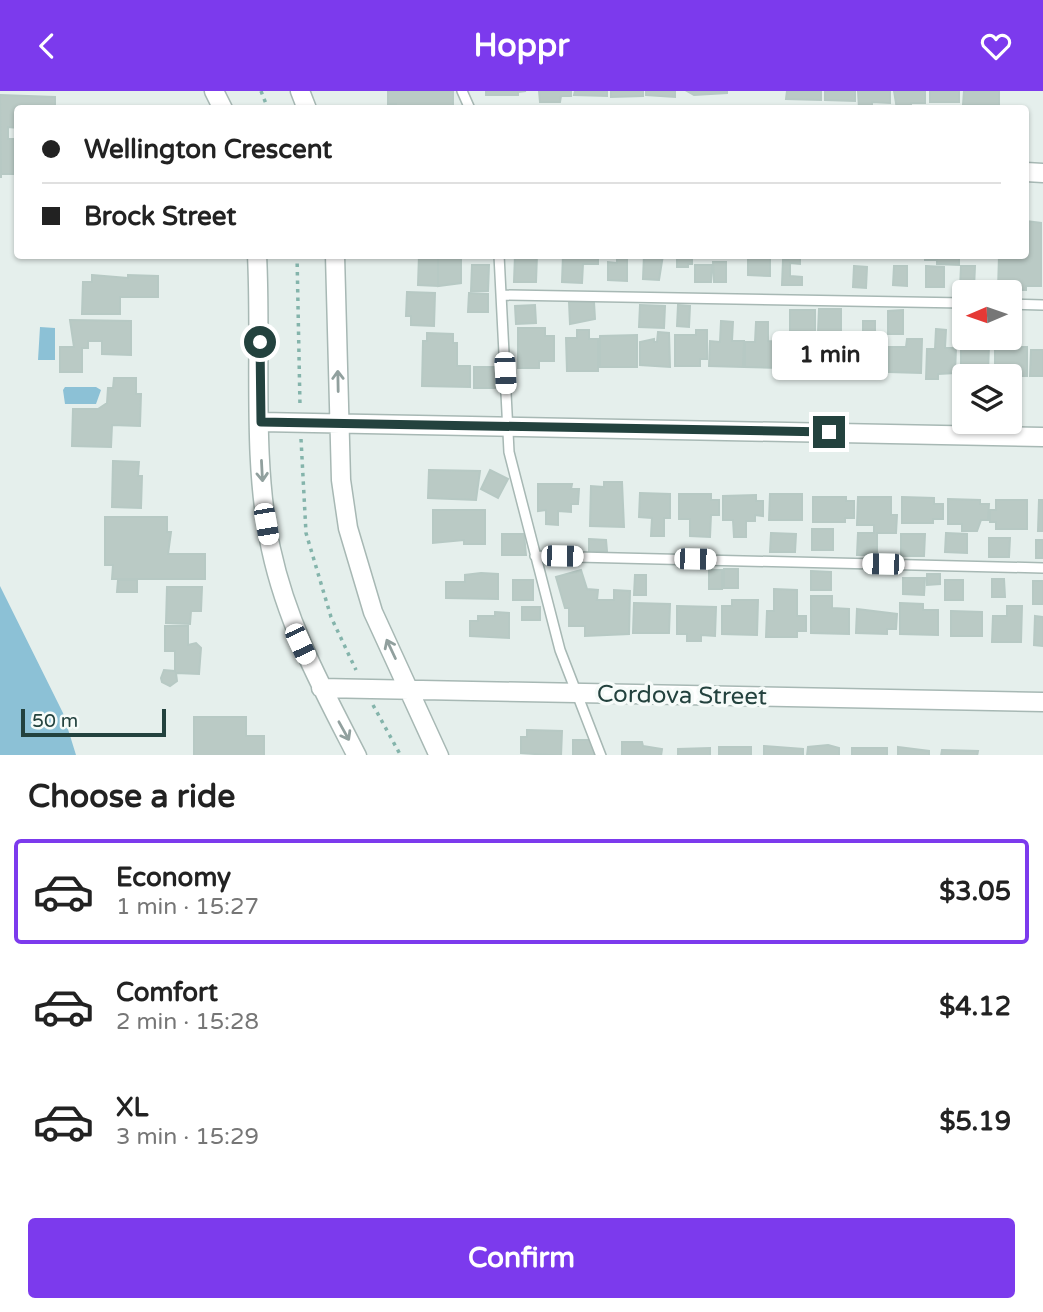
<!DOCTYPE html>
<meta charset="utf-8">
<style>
:root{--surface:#fff;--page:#f6f6f6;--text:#222;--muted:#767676;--line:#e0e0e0;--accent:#7c3aed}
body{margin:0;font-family:"Varela Round",sans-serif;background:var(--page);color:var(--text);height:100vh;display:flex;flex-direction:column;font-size:26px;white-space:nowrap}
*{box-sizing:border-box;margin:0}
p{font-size:23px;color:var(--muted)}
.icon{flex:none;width:38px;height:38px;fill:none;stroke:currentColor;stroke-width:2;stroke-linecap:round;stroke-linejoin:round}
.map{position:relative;height:664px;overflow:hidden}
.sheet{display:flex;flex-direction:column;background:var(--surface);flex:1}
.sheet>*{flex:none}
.banner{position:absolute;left:14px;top:14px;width:1015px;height:154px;border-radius:7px;box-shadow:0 2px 5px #0004;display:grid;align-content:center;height:154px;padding:0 28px;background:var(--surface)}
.needle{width:46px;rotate:268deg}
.tools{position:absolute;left:952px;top:189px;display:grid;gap:14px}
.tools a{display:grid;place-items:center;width:70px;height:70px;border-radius:7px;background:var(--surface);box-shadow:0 2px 5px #0004;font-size:35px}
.scale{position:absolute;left:21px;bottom:18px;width:145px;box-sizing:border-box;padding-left:7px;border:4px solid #23423e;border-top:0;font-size:19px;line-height:24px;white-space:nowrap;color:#23423e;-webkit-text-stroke:5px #f6fbf9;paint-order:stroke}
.end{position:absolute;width:32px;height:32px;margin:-16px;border:9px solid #23423e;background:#fff;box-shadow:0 0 0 4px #fff}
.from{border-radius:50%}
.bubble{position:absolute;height:49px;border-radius:7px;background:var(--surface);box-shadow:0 2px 5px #0004;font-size:23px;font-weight:800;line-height:49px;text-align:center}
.car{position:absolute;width:21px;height:42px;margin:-21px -10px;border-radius:9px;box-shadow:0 0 5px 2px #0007;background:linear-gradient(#fff 24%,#345 0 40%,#fff 0 76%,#345 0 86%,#fff 0)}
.banner b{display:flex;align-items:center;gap:24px;height:66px;font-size:26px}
.banner b+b{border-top:2px solid var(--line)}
.banner i{width:18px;height:18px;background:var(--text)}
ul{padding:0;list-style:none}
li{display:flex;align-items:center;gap:21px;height:105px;margin:0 14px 10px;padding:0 14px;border:4px solid transparent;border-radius:7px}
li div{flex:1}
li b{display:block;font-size:26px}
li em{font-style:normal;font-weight:800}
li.selected{border-color:var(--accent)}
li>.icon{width:63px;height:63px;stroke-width:1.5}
h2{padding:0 28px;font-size:32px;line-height:84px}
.cta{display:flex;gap:14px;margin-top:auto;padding:14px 28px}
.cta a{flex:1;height:80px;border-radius:7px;background:var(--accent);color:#fff;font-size:28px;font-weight:800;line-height:80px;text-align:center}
header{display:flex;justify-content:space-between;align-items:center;height:91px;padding:0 28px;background:var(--accent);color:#fff;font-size:32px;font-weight:800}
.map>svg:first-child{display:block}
</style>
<header><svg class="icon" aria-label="back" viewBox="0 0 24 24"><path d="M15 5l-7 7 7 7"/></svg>Hoppr<svg class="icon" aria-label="heart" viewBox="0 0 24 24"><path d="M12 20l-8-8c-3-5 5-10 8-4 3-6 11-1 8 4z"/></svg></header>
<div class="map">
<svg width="1043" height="665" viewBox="0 0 1043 665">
<rect width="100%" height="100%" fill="#e5efec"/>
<path fill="#8cc1d6" d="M40,236L55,237V269H38Z
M65,296H96L101,299L96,313H65L63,299Z
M0,495L63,622L76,664H0Z"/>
<path fill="#bacac5" stroke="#b7c9c4" stroke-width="2" d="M388,0H453V17L396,18V13H388Z
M486,0H526L518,1V4H486Z
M539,0H571V5H561L560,11H540Z
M575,0H607V5L574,4Z
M611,0H643V5L611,6Z
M646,0H675V6L646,4Z
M687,0H727V2L694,4Z
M787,0H821V9L786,8Z
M825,0H855V10L825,9Z
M858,0H890V12L872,11V18H859Z
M894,0H925V12H911V18H897Z
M930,0H959V11H930Z
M964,0H999V14H963Z
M0,4L55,6V18H18V37L8,36V48H15L14,83H1V87Z
M1026,130L1041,132V195H1026V199H998L999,164H1026Z
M419,164H438V195L418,194Z
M438,164L461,165V192L438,195Z
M515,164H537L536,191H514Z
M563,164H598V173H583L582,192L562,191Z
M644,164H663L659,189L643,188Z
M677,164H692V173H688V176H677Z
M748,164H770V185L748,184Z
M789,164H800V173L790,172V185L802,186V194H782L783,169H788Z
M925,164H959V174L937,173V169H925Z
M617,167H627V190L608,189V171L617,172Z
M713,171H726V191H714Z
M472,174H489L488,200H471Z
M695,174H712L711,191H695Z
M854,175L867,176L866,197L853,196Z
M894,175H907V195L893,194Z
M926,175L944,176V196H926Z
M961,175H975L974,197H960Z
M92,184L128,187V184L158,185V206H120V223H82L83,191H92Z
M407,201L435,202L434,235L411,234V225H406Z
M469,202L488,203V221H468Z
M569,211H594L595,228L570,233Z
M535,214L536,232L516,233L515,215Z
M640,214L665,215L664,237L639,236Z
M678,214L690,215L689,236L677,235Z
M819,218H841V241H818Z
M790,219H815V241L790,240Z
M903,219V243H888V220Z
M70,229L131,230V264L102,263V250H88V257H82V281H60V256H74Z
M721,230L733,231L732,250H744L743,276L709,275L710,250L720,251Z
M863,230H875V251H886V279L854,278V250H863Z
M756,231H768V250L779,251V277L745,276V251H755Z
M518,237H545V245H554V270H539V277H518Z
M936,238L946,239L945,257H956L955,282L938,283V288H926L927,258H935Z
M577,239H589V248H598V280H567L566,247H577Z
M696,239H707V268H700V275H675V244H696Z
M658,241L669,242L670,276L640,274V251L654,248V251H657Z
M1010,241H1016V256H1027V285H995V256H1004V247H1010Z
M427,242L453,243V252H457V275H470V296L422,295L423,250H427Z
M637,244V276H600V245Z
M831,244H843V250H851V280L817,279V249H831Z
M907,248H922L921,282L889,281V256H906Z
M961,248H979V255H989L988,281L961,280Z
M782,255H809V278H782Z
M1031,259H1043V285H1030Z
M474,276H498L499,297H474Z
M114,287H136V303H141L140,335L112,334L111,356L72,355L73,318H98L107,312L108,297H113Z
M113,370L139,371L138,385H142L141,417L112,416Z
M429,379L480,380L476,409L428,407Z
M490,379L508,388L498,407L481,398Z
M604,391H622L624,436L590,435L591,395L604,396Z
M538,393H572L571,398H579L578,413H571V421L558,420V434L546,433V419L538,420Z
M640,402L670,403V427H664V445H651L652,427L639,426Z
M679,403H711V409H719V424H711L710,446L690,445V428H679Z
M770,403H802V429H769Z
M756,404V410H763V425L755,424V430H746V446H734L733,429H723V405Z
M813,406H846V410H854V427H845V431H813Z
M858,406H891V424H897L896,442H877V464H857L858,442H874V434H857Z
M902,406L934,407V413H943V428H933V432H902Z
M948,408L980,409V413H989L988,429H981L977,440H962V433H948Z
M996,409H1027V438H996V431H990V419H996Z
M1039,409H1043V440H1038Z
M433,419H485V453H464V449L433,452Z
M105,426H167V441H171L168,463H205V488H112L113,474H105Z
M812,438H833V459H812Z
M771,442L796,443L795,461H770Z
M946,442L967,443V462L945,461Z
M502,443H524L526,464H502Z
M901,443H925L924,465H901Z
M989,447H1010L1009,466H989Z
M589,448L606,449L607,460H589Z
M1036,449H1043V467H1036Z
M724,478H738V497H724Z
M581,479L587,498L598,499L597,509H614V499L630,500L629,543L585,545V535H569V517H565L556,486Z
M709,479H722V498H709Z
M811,480L831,481V499H811Z
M481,482L498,483V508L446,507V491H465V484Z
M927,483H940V493L927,494Z
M635,484H646V504H634Z
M903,487H925L924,504L903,503Z
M992,488H1004L1005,506H992Z
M118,489H137V501H117Z
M513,489H533V509H513Z
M945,489H963V509H945Z
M1033,490H1043V513H1033Z
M167,496H202L201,520H191L190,533L166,532Z
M774,498L797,499V525H806V540H797V546H766L767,520H774Z
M811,505H832V517L849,518V543L811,542Z
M732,509H758L757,544L722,543V515H732Z
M634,512L670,513L669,542H633Z
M900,512L923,513V519H938V544L900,543Z
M677,515L716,516L715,545L701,544V550H687V543H677Z
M1007,515H1022L1021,551H992L993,525H1007Z
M522,516H540V529H522Z
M857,518L897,523L896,538H887V543L856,542Z
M951,520L982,521V545H951Z
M495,521L509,522V547L470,545V530H478V525H495Z
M1035,525L1043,526V555L1034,554Z
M165,535H188V554L196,552L201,557L199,583L176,582L177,590L170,595L162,591L161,587L164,579L175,580V560H165Z
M194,626H246V645H264V665H194Z
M527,639L562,640L561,665L521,662V646H527Z
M573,649H594V665H573Z
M622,651H642L643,655L662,658L661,665H622Z
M828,654L839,657V665H807L808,656Z
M764,655L803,658V665H764Z
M719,656H751V665H719Z
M898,656L929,660V665H898Z
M710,657V665H678V658Z
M852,657H887V665H852Z
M942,659L978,660L977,665H941Z"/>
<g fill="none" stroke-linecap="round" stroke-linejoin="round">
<defs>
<path id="service" d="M462,0L470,18
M499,164L509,361L560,559L601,665
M501,204L964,212
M1010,213L1043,214
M535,465L1043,477"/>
<path id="minor" d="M214,0L223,18
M300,0L307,18
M1026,81L1043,82
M257,164C262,258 251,368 271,458C287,533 322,597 357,665
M335,164L341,389L348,437L373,521L439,665
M261,331L1043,346
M321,597L1043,611"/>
</defs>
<use href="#service" stroke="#a7b8b4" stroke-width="12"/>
<use href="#minor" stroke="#a7b8b4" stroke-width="21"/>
<path stroke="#84b4ab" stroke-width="3.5" stroke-dasharray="3.5 5" stroke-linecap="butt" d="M261,0L268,18
M297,164L300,315
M301,348L306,442L331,526L356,579
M373,614L401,665"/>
<use href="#service" stroke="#fff" stroke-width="9"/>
<use href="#minor" stroke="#fff" stroke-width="18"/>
</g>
<defs><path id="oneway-shaft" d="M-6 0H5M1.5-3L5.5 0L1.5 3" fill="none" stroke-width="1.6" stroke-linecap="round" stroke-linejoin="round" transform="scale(1.75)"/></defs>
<g stroke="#91a09e">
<use href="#oneway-shaft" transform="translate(338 290) rotate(-91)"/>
<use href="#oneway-shaft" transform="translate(262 380) rotate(87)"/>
<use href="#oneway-shaft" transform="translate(391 558) rotate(-115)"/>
<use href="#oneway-shaft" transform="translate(344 640) rotate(61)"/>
</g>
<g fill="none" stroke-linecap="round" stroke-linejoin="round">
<path stroke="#23423e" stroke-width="9" d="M260,251L261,331L829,341"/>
</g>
<g text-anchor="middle" stroke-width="7" stroke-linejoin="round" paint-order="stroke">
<g font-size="24" fill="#23423e" stroke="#f6fbf9">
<text transform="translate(682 604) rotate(1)" y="8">Cordova Street</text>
</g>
</g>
</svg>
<div class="tools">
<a><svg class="needle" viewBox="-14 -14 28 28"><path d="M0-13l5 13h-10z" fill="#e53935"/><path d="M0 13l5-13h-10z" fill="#767676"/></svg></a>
<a><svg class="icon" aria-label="layers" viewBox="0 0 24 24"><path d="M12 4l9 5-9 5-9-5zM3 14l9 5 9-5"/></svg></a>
</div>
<div class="scale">50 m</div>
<i class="end from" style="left:260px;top:251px"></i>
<i class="end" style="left:829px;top:341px"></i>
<div class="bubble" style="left:772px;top:240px;width:116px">1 min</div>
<i class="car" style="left:505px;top:282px;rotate:177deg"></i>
<i class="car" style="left:266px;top:433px;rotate:170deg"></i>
<i class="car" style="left:562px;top:465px;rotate:91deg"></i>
<i class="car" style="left:695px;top:468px;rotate:91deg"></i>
<i class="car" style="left:883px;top:473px;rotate:271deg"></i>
<i class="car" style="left:300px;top:553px;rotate:155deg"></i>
<div class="banner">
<b><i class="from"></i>Wellington Crescent</b>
<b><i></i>Brock Street</b>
</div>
</div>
<section class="sheet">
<h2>Choose a ride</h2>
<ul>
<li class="selected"><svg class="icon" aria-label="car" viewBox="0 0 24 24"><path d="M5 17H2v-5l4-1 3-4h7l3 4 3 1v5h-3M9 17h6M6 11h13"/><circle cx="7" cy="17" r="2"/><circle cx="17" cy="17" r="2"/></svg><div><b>Economy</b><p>1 min · 15:27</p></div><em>$3.05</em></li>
<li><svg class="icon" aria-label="car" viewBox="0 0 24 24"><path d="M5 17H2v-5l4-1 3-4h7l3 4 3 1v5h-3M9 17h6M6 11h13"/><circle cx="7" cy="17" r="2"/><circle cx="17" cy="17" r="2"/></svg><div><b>Comfort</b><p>2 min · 15:28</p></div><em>$4.12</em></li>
<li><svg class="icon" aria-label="car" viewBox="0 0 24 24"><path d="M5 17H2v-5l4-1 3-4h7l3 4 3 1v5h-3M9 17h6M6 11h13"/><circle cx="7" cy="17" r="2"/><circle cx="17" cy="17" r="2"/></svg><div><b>XL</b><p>3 min · 15:29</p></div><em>$5.19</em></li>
</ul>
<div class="cta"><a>Confirm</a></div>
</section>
